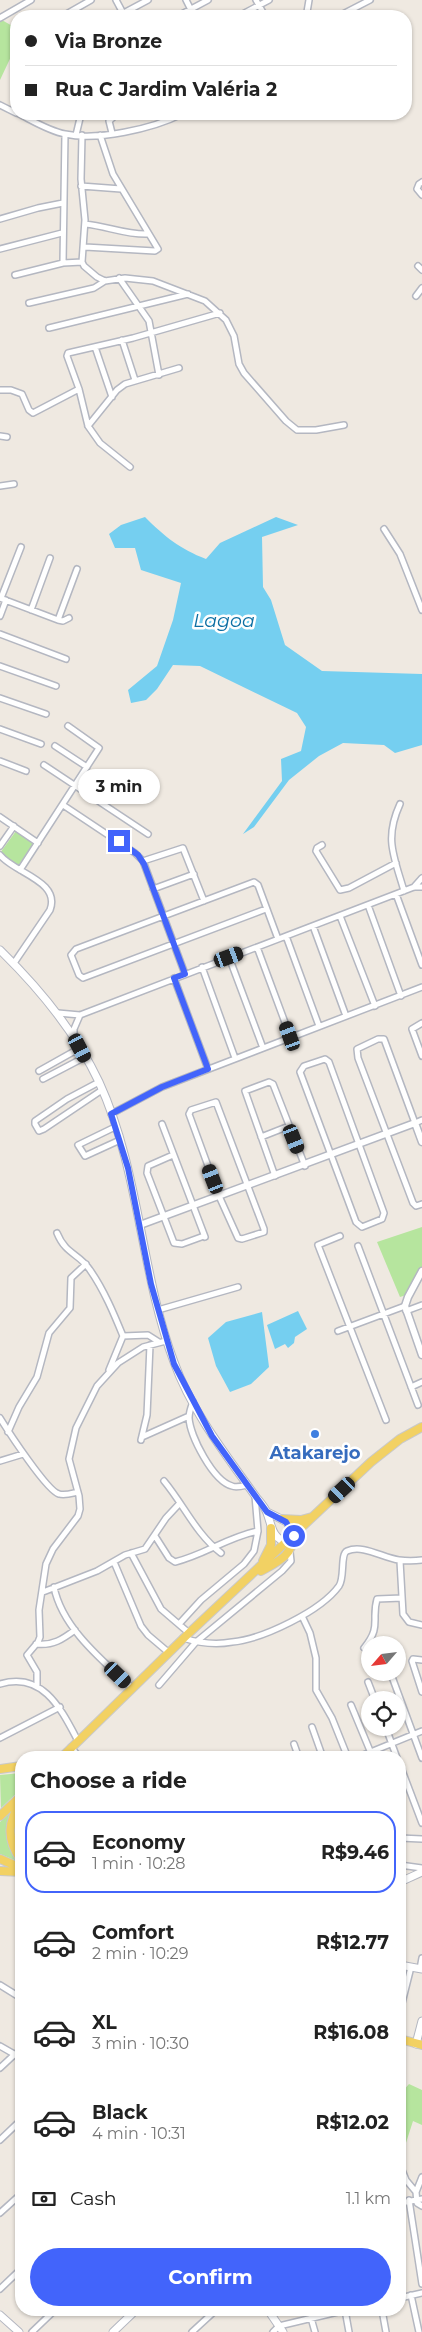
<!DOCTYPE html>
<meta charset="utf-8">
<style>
:root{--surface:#fff;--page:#f6f6f6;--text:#222;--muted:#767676;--line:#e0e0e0;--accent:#4264fb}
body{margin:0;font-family:Montserrat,sans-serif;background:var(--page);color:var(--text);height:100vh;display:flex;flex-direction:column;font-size:19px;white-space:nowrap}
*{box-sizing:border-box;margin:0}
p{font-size:16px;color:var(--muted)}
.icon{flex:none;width:28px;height:28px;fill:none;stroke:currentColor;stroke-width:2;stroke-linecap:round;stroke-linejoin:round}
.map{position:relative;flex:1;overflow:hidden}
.side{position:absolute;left:15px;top:1751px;width:391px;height:565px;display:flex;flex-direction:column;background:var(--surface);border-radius:20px;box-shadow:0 1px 4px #0004}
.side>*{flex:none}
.top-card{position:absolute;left:10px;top:10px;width:402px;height:110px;border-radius:20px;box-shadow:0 1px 4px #0004;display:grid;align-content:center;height:110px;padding:0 15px;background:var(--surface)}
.needle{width:32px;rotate:242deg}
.controls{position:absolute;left:361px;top:1636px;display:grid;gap:10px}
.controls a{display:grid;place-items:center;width:45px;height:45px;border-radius:50%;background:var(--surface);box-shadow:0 1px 4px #0004;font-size:25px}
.end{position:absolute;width:22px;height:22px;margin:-11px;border:6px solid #4264fb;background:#fff;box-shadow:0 0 0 2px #fff}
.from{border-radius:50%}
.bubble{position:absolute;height:35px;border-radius:18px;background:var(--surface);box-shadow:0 1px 4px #0004;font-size:16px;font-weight:700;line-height:35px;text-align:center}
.car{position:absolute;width:15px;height:30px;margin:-15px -8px;border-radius:6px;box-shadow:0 0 4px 1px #0007;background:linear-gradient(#222 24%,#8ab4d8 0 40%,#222 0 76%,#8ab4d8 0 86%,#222 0)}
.top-card b{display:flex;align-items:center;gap:18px;height:48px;font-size:19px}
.top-card b+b{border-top:1px solid var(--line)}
.top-card i{width:12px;height:12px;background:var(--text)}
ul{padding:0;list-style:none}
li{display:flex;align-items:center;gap:15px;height:82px;margin:0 10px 8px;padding:0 5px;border:2px solid transparent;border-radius:20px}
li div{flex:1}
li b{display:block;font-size:19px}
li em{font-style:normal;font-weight:700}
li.current{border-color:var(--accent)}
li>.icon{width:45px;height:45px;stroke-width:1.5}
h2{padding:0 15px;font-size:22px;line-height:60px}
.pay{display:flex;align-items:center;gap:12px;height:55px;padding:0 15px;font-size:19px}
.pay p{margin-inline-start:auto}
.button{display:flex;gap:10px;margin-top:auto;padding:10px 15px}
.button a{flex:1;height:58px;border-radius:30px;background:var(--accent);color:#fff;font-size:20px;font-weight:700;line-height:58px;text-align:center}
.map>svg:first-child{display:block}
</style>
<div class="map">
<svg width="422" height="2332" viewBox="0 0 422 2332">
<rect width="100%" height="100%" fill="#efe9e1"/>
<path fill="#b6e59e" d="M0,19L16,28V46L0,80Z
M16,831L33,844L18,866L0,853Z
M422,1227V1267L406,1295L400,1297L377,1242Z
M21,1773V1789L1,1808L0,1775Z
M13,1809L11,1814L19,1862L0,1854V1822Z
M409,2084L422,2090V2125L413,2121L405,2146L400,2144V2091L402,2092Z"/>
<path fill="#75cff0" d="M145,517C165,537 180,549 206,559L220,543L276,517L298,525L262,537L263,587L271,600L285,645L322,671L422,674V745L395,753L384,745L343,743L319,756L289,780L254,827L243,834L282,781L281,759L301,751L306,727L297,713L200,666L173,665L157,689L146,700L131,703L128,690L157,666L173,620L181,583L141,570L135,548H115L109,534L121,525Z
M298,1311L307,1329L295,1337L294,1343L288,1348L285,1344L275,1349L267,1325Z
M262,1312L269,1367L251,1384L230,1392L216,1366L208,1338L226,1322Z"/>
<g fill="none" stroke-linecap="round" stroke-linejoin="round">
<defs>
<path id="minor" d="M116,0L124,15
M186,0L194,16
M256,0L265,16
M63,16L91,0
M118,16L148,0
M178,16L208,0
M239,16L269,0
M303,16L307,12L309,0
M339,16L370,0
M0,18L31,0
M0,105L16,113
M19,114C33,121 49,131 65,134C97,141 152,129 182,114
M112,133L109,121L117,114
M76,135L81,114
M82,135L81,179L85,220L82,262L84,266L97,277L105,281L125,278L153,281L205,301L226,320L234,336L239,364L244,373L286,421L297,430H316L344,425
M422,182L419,184L417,189L422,195
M81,186L121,189
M0,219L38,208L63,203
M85,224C107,226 126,235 148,234
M85,247L155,251L158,249L113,174L100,135
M0,249L62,233
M63,263L65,134
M418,266L422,270
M15,275L63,263L82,262
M119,278L149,321L159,375
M416,296L422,288
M29,303L94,288L105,281
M49,328L188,294
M122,340L135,380
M95,347L112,397
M0,390H11L22,394L29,410L33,413L79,389
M88,426L117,390L125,384L179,368
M0,436L7,437
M130,467L100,443L88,426L79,389L67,356L68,353L133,338L220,313
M0,486L14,484
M384,529L400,554L422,610
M0,598L58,620L63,621L69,618
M1,598L21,547
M31,610L50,558
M0,616L6,600
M58,620L77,569
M0,634L66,659
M0,666L56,686
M0,698L46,714
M0,729L41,744
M55,746L87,767
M0,761L26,771
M44,765L148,834
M400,804C384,839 394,856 404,891
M63,805L135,853L143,861L185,974
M0,817L38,843
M322,845L317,848L316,851L340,890L349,888L396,863
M0,846L14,826
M0,855C14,873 61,881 50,910L14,963
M143,861L183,848L204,901
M20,870L99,748L68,726
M414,887L422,878
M153,889L194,874
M396,894L422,965
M368,905L401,996
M266,909L83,978L79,975L71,955L76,949L254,882L258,885L278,939
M340,916L375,1006
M313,926L346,1016
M286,936L319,1026
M257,947L290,1036
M229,957L263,1048
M202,967L235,1058
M174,978L208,1069
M58,1013L80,1015L414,887H422
M422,1023L412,1029L422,1056
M74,1036V1029L80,1015
M325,1059L329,1062L384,1213L382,1219L362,1227L356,1222L300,1072L304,1066Z
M39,1071L80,1048
M43,1079L85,1057
M99,1082L67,1099L35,1121V1124L39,1131L44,1129L102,1090
M216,1102L264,1229V1232L242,1239L238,1238L219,1196L189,1114L191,1110Z
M111,1114L162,1087L422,987
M422,1120L415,1123L384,1039H378L357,1049L358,1058L413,1203L416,1206L422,1204
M162,1124L205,1237
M115,1127L78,1145L85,1156L120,1140
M261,1137L289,1126
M173,1155L148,1166L147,1173L174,1243L182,1244L204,1236
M275,1176L245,1091L269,1082L273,1084L305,1166
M57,1233C66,1255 79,1253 90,1270C104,1290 114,1314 123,1336
M340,1236L318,1245L386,1420
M358,1246L418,1405
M158,1310L238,1287
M406,1311L422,1305
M338,1331L405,1306
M123,1336L148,1335L159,1342
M109,1370L123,1336
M411,1387L422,1382
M193,1402C191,1407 189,1412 189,1418C190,1436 213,1481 232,1486C236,1488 243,1486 247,1485
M0,1418C8,1431 47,1491 59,1494C65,1496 73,1493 78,1492
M8,1432L19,1407L37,1377L49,1333L70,1308L71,1278L86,1264
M142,1437L189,1416
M141,1440L147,1415L150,1345
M0,1461L23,1454
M164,1481C184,1505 196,1534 221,1553
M155,1536L169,1558L175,1562C204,1555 228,1537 258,1531
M131,1553L161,1609L189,1633
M400,1561L403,1614L409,1622L422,1625
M114,1562L141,1626L148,1635L168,1652
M54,1587C62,1628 103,1661 132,1688
M43,1592L97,1571L125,1555L145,1549L166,1518L180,1503
M302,1616L310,1633L316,1658V1690L332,1718L348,1758
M180,1623L201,1600L244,1564L254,1551L258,1531L255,1496
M183,1638C199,1643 216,1645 232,1642C263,1639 321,1611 339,1586C345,1578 340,1554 347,1551C363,1544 383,1558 399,1560C406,1561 415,1561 422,1560
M36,1644C53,1646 63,1639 75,1630
M364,1648C382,1626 371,1620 377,1599L402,1598
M422,1660L413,1659L412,1661L422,1692
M391,1674L422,1758
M368,1682L375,1700
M0,1684C43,1671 61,1709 78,1741
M159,1685L196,1642L282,1571L291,1561L290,1552
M37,1686V1672L27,1655L38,1642L40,1637L39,1610L46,1564L53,1549L78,1516L80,1509L79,1496L69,1459L76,1428L97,1386L118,1363L143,1347L166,1341
M351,1705L373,1758
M312,1727L323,1758
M386,1728L397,1758
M0,1738L60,1707
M294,1744L299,1758
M71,1747L80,1758
M275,1755L276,1758
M356,1758L422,1731
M400,1765L422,1823
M400,1838L422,1839
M400,1865L422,1868
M420,1969L422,1958
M0,1985L21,1998
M400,2011L411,1967
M0,2046L21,2058
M0,2068L15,2054
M0,2140L21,2120
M400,2165L406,2180L416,2192
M422,2177L416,2192L417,2203L422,2206
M409,2200L422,2284
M400,2203L422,2199
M0,2213L21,2194
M0,2289L21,2269
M400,2289L403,2297
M411,2295L419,2332
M400,2298L422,2293
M345,2310L349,2332
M382,2310L386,2332
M311,2318L315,2332
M32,2332L55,2310
M192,2332L216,2310
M273,2332L279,2326L346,2310"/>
<path id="tertiary" d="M140,1225L415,1123L422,1142
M422,1271L408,1297L405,1306L422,1355"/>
<path id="secondary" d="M0,950C40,989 75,1031 99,1082C140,1171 140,1271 174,1362C192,1412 226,1455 256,1497C260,1502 265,1507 267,1513C272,1526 271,1536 286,1543
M267,1512L287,1522L293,1536
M400,1882L422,1872
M400,1965L422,1969
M416,2044L422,2021
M268,2310L283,2332
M0,2315L19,2332
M113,2332L136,2310"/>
<path id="primary" d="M282,1519L301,1520L312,1517
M263,1561L271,1545V1528
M261,1571C277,1562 293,1556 293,1536
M61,1758L189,1633L371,1462L400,1439L422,1427
M0,1769L21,1766
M21,1800C9,1822 5,1837 21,1860
M0,1816L20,1797
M0,1859L21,1868
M0,1871L21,1872
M400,2039L422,2045"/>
</defs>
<use href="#minor" stroke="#b4b7c1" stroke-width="8"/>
<use href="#tertiary" stroke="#b4b7c1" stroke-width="9"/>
<use href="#secondary" stroke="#b4b7c1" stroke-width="9"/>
<use href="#primary" stroke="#c9c9c9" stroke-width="10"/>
<use href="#minor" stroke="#fff" stroke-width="5"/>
<use href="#tertiary" stroke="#fff" stroke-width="6"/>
<use href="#secondary" stroke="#fff" stroke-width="7"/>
<use href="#primary" stroke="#f2d163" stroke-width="8"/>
</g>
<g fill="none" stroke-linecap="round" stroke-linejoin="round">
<path stroke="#4264fb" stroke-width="6" d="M119,841L138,855L144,864L185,974L174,978L208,1069L162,1087L111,1114L128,1168L151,1284L174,1364L212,1436L267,1512L286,1522L294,1536"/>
</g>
<circle fill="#3f7fe0" stroke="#fff" stroke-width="2" cx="315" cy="1434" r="5"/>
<g text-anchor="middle" stroke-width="5" stroke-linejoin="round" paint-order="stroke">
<g font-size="18" font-weight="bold" fill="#366cbe" stroke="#fff">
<text x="315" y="1459">Atakarejo</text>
</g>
<g font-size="19" font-style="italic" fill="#0d6fa3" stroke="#fff">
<text x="224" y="627">Lagoa</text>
</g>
</g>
</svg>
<div class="controls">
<a><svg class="needle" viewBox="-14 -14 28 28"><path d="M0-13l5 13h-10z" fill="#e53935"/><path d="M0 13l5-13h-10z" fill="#767676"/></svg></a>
<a><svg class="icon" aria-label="locate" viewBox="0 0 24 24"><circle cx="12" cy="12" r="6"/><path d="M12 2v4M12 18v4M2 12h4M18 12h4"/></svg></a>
</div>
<i class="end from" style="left:294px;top:1536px"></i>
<i class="end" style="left:119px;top:841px"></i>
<div class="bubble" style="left:78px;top:769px;width:82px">3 min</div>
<i class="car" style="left:229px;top:957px;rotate:70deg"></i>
<i class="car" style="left:290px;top:1036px;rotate:340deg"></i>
<i class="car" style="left:80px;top:1048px;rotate:152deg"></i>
<i class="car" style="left:294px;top:1139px;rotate:158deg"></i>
<i class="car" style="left:213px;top:1179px;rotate:339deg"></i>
<i class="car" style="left:342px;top:1490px;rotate:227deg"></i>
<i class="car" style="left:118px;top:1675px;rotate:134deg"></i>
<div class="top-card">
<b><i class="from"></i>Via Bronze</b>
<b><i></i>Rua C Jardim Valéria 2</b>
</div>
<section class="side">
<h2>Choose a ride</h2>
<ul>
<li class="current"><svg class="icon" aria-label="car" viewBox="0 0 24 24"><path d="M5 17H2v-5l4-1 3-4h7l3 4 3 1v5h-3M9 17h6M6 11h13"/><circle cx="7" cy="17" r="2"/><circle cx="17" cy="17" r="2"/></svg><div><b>Economy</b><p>1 min · 10:28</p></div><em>R$9.46</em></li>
<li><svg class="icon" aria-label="car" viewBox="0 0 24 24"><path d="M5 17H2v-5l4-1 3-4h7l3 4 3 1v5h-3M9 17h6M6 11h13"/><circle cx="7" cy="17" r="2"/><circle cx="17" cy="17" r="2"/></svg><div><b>Comfort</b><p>2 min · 10:29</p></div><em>R$12.77</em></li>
<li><svg class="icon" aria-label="car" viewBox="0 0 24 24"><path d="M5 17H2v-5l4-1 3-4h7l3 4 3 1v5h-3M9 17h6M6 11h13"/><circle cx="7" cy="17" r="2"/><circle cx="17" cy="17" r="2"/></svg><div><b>XL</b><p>3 min · 10:30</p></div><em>R$16.08</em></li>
<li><svg class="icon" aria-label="car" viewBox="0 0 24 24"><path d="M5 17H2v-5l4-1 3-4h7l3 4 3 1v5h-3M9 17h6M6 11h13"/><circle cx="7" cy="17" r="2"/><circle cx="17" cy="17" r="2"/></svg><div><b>Black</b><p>4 min · 10:31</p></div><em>R$12.02</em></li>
</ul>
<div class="pay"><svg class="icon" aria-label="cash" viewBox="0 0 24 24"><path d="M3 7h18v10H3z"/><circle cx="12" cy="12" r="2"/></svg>Cash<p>1.1 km</p></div>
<div class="button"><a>Confirm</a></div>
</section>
</div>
